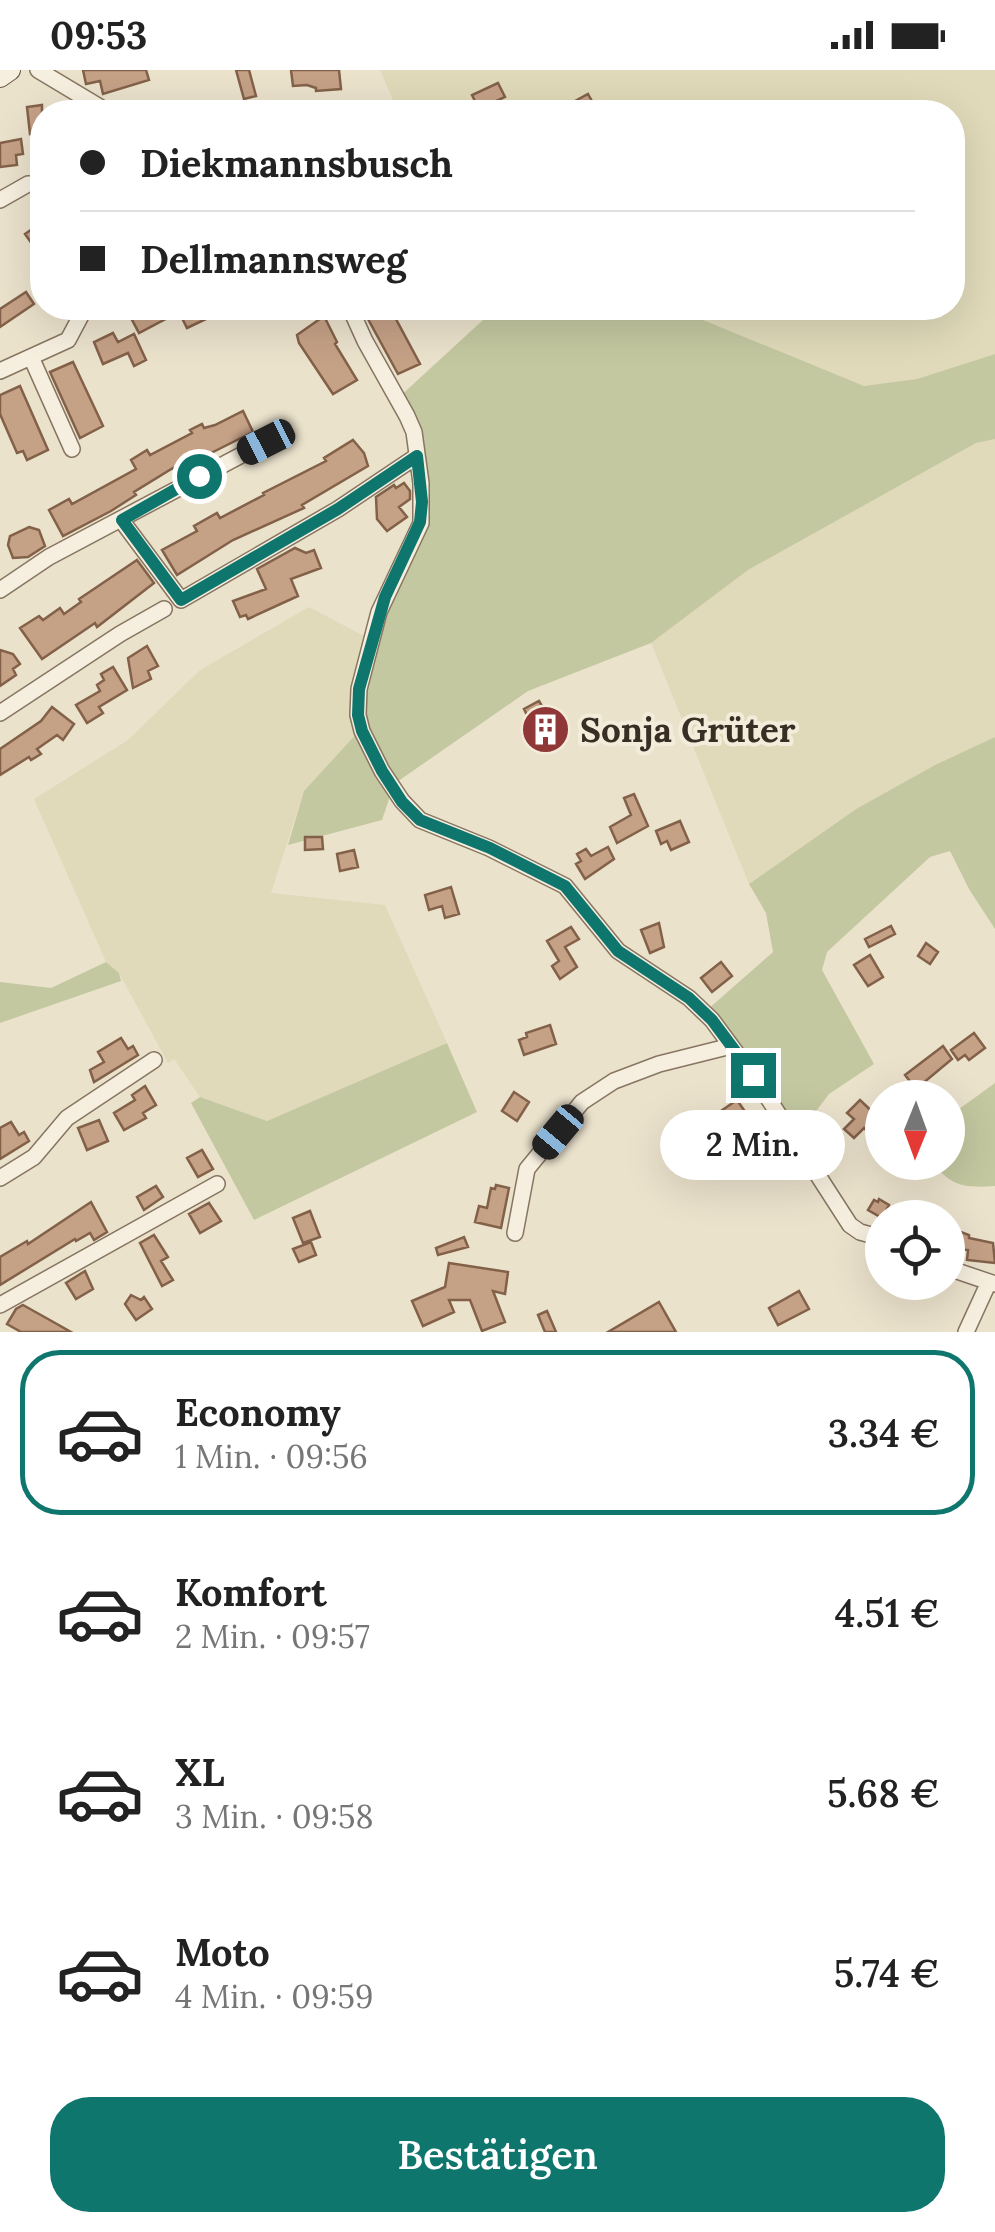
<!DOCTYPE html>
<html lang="de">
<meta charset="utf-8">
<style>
:root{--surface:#fff;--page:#f2f2f2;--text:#222;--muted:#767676;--line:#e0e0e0;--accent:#0f766e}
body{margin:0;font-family:Lora,serif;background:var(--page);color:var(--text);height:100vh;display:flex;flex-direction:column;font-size:38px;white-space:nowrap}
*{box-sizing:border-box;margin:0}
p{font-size:32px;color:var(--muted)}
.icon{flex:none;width:55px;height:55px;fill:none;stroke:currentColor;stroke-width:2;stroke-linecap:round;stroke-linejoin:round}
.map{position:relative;height:1262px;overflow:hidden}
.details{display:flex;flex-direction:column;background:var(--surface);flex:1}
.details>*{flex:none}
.hud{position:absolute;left:30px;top:30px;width:935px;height:220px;border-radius:40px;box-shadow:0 10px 40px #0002;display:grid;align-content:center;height:220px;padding:0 50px;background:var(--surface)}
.needle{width:65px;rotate:181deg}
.controls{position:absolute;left:865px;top:1010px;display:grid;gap:20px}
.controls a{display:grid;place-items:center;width:100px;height:100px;border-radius:50%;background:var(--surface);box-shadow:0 10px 40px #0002;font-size:50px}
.end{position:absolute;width:45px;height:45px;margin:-22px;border:12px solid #0f766e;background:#fff;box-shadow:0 0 0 5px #fff}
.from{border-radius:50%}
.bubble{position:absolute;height:70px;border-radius:35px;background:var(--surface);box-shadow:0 10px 40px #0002;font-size:32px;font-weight:600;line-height:70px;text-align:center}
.car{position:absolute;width:30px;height:60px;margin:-30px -15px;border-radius:12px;box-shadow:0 0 8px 2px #0007;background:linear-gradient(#222 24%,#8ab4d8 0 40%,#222 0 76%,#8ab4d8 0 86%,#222 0)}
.hud b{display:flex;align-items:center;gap:35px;height:95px;font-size:38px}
.hud b+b{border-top:2px solid var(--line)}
.hud i{width:25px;height:25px;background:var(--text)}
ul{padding:18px 0 0;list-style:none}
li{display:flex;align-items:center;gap:30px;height:165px;margin:0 20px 15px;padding:0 30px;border:5px solid transparent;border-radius:40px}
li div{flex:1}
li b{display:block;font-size:38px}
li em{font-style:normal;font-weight:600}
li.selected{border-color:var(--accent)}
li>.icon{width:90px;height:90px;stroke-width:1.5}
.primary-button{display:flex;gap:20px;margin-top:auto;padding:20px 50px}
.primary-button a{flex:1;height:115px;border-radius:40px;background:var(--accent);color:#fff;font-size:40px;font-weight:600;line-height:115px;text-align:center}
.status{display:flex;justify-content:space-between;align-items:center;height:70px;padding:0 50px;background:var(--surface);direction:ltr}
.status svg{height:28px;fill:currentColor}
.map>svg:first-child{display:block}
</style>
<div class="status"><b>09:53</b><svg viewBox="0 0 49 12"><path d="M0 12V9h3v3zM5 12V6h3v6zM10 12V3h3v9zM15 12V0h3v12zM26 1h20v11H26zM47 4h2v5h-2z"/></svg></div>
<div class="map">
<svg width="995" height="1262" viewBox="0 0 995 1262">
<rect width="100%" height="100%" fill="#ebe2cc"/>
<path fill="#e0daba" d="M380,0H995V284L917,309L865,317L685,242L681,238H952V42H398Z
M995,369V667L935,695L856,739L749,814L651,573L748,500L976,373Z
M309,537L370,569L358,662L304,721L271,823L385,835L447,973L267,1051L200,1027L174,989L168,993L119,903L106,892L34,729L128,670L200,600Z"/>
<path fill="#c3c8a0" d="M496,238H680L684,242L864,316L917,309L995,284V369L976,373L748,500L651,573L528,621L394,714L382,750L288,775L304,721L358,662L381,543L414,470L423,412L397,329Z
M995,667V859L969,819L950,781L930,787L827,882L822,900L874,994L829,1024L796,1068L707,940L773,882L766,843L749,814L856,739L935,695Z
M106,892L119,903L121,911L0,953V912L51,918Z
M447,973L477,1042L254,1150L191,1033L200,1027L267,1051Z
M995,1013V1116C967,1118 950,1117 934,1093L948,1092V1047Z"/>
<path fill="#c5a186" stroke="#836149" stroke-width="2.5" d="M83,0H146L149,10L103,24L100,11L86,14Z
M236,0H249L256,26L244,29Z
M291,0H339L341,19L316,21V18L307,15L293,16Z
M498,13L505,27L479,39L472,25Z
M588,24L598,42H555Z
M42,35V62L30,64L27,37Z
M21,69L23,84L16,85L17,95L0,97V73Z
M42,152V188L25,164Z
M26,222L34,234L0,257V239Z
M147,238H229L187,258L179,242L139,263L130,246Z
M362,238H390L420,294L398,304Z
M324,246L337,272L335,274L357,310L333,324L299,273L297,265Z
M113,263L118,272L134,264L146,290L134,296L128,283L103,294L94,272Z
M73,292L103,356L80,368L50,302Z
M20,316L48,380L27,390L23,381L17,383L0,344V325Z
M243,341L253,362L175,401L173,398L134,422L136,425L111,441L63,466L49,440L69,429L72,434L136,399L131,390L147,380L150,385L192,363L190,360L202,354L204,358L215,355Z
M353,370L364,383L368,396L302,435L304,438L233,470L177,505L162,480L197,461L194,456L217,443L220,448L264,425L263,423L326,391L324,388Z
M404,413L410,421V429L399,437L407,447L387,461L377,449L376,427L394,415L396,418Z
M29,457L39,460L45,476L28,487L13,488L8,475L10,466Z
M295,478L306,483L314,480L321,498L291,509L298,526L248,549L246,545L240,547L233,531L266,519L257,499Z
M137,490L154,513L97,557L95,553L42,589L20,558L39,546L43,550L60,538L64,544L81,532L79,529Z
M147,576L158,596L148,601L151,609L133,618L128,588Z
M0,580L13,584L20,594L13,599L16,605L0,616Z
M113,597L127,620L99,637L103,643L87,653L76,635L100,621L97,615L104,610L101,604Z
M539,631L558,662L540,671L524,639Z
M52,637L74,654L63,670L57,665L37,679L41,684L31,690L29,687L0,705V679L41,651Z
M634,724L648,756L617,773L610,757L631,745L624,728Z
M680,751L689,772L671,780L667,771L661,774L656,761Z
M305,767H322L323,779L305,780Z
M608,777L614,789L585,809L576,794L581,791L577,784L586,779L591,786Z
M354,780L358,797L340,801L337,784Z
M451,817L459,844L445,848L442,836L429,840L425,825Z
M659,853L664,877L650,883L641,860Z
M891,856L895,864L869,877L865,869Z
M571,857L579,869L565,877L577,897L560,909L552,896L559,891L547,871Z
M926,873L938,882L930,894L918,886Z
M870,885L883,907L868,916L854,895Z
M721,892L732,906L712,922L701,908Z
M550,955L556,974L524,985L519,970L527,967L526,963Z
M974,963L985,978L969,990L965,985L958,990L951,980Z
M121,968L128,979L133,976L138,985L94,1012L90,1000L104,992L98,982Z
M943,976L952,989L916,1019L905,1005Z
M145,1016L156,1035L143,1043L146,1048L124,1060L114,1043L135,1030L132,1025Z
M514,1022L529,1032L517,1051L502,1041Z
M737,1030L755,1056L733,1071L715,1045Z
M860,1030L880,1049L868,1062L864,1058L854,1068L844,1059L854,1049L847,1043Z
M99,1050L108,1071L87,1080L78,1058Z
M11,1052L19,1065L24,1062L29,1071L0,1089V1058Z
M202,1080L213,1099L198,1107L187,1088Z
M496,1115L509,1118L501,1158L475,1152L479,1136L487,1138L491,1118L495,1119Z
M156,1116L163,1127L144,1140L137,1127Z
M879,1129L889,1135L882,1148L868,1140L874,1130L878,1132Z
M91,1132L107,1162L94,1170L90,1163L76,1171L75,1169L0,1215V1187L27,1171L28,1174Z
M209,1133L221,1151L200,1163L189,1144Z
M310,1141L320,1167L303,1173L293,1148Z
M948,1157L969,1165V1168L993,1173L995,1193L967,1190L968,1180L948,1178Z
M154,1165L168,1187L161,1191L173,1210L162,1216L140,1173Z
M464,1167L468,1177L438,1185L436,1178Z
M311,1172L316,1185L299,1192L293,1179Z
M449,1193L508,1202L505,1224L493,1221L505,1252L482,1261L470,1230H449L454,1242L423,1256L412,1231L445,1217Z
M85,1201L93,1219L76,1229L66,1213Z
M799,1221L809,1239L778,1255L769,1238Z
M131,1225L141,1230L144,1227L152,1239L136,1250L125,1234Z
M659,1232L676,1262H608Z
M23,1235L48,1249L71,1262H21L7,1254L16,1239Z
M547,1241L556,1262H545L538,1245Z"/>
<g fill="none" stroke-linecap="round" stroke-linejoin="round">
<defs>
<path id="street" d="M38,0L108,42
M0,130L28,114H42
M350,238L365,271L407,346L414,362L421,413V453L379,542L359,619L358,645L362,661L382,701L402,731L420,750L489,778L565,816L618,881L689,928L712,950L757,1011L850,1155L860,1162L882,1168
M31,287L72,379
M0,301L68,270L85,238
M122,451L181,530L338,439L417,386
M0,520L49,487L266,372
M0,643L120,564L164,539
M0,1108L34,1087L67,1048L154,990
M515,1163L527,1099L582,1032L614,1011L659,994L731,976
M948,1198L995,1214
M0,1235L217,1114
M966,1262L988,1214"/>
<path id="secondary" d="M0,7L10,0"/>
</defs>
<use href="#street" stroke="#877561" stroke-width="18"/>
<use href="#secondary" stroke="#695744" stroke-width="22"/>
<use href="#street" stroke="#f6efdf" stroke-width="15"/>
<use href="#secondary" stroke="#f6efdf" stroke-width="20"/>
</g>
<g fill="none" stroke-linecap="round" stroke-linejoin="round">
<path stroke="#0f766e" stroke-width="12" d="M199,406L122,450L181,530L338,439L417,386L422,432L420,452L385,527L359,619L358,645L362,661L382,701L402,732L420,750L490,778L565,816L618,881L689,928L712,950L753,1005"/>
</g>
<defs>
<symbol id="building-disc" viewBox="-11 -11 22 22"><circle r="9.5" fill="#903737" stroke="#f3ecdb"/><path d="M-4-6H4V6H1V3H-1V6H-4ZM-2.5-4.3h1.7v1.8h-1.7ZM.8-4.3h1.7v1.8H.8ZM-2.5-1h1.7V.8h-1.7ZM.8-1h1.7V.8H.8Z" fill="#fff"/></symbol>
</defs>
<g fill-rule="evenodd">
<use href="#building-disc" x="518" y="632" width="55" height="55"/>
</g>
<g text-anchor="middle" stroke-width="8" stroke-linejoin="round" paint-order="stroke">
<g font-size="35" font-weight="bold" fill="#392e23" stroke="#f3ecdb" text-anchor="start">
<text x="580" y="672">Sonja Grüter</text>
</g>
</g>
</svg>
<div class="controls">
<a><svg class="needle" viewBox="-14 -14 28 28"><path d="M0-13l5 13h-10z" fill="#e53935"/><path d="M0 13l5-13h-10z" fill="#767676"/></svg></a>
<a><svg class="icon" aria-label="locate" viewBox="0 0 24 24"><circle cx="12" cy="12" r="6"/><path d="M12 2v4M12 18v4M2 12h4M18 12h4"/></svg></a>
</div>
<i class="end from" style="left:199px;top:406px"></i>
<i class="end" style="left:753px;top:1005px"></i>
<div class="bubble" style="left:660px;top:1040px;width:185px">2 Min.</div>
<i class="car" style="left:266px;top:372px;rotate:243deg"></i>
<i class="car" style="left:558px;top:1062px;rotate:220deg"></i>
<div class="hud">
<b><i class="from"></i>Diekmannsbusch</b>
<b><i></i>Dellmannsweg</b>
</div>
</div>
<section class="details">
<ul>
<li class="selected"><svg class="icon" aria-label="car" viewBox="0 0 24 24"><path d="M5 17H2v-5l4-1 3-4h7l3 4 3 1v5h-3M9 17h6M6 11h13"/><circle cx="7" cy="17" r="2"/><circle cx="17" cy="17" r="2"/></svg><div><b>Economy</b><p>1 Min. · 09:56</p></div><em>3.34 €</em></li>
<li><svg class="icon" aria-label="car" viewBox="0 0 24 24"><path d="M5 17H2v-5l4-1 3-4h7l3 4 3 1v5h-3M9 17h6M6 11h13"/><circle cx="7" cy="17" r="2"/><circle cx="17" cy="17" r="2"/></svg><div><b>Komfort</b><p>2 Min. · 09:57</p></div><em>4.51 €</em></li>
<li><svg class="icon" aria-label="car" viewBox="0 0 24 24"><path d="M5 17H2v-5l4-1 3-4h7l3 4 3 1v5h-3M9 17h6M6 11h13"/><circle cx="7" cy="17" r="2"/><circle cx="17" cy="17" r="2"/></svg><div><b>XL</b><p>3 Min. · 09:58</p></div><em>5.68 €</em></li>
<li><svg class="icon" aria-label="car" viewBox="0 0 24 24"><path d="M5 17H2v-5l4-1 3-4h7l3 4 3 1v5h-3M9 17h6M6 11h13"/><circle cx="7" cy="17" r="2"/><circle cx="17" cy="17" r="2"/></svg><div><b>Moto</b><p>4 Min. · 09:59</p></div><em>5.74 €</em></li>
</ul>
<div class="primary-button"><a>Bestätigen</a></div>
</section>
